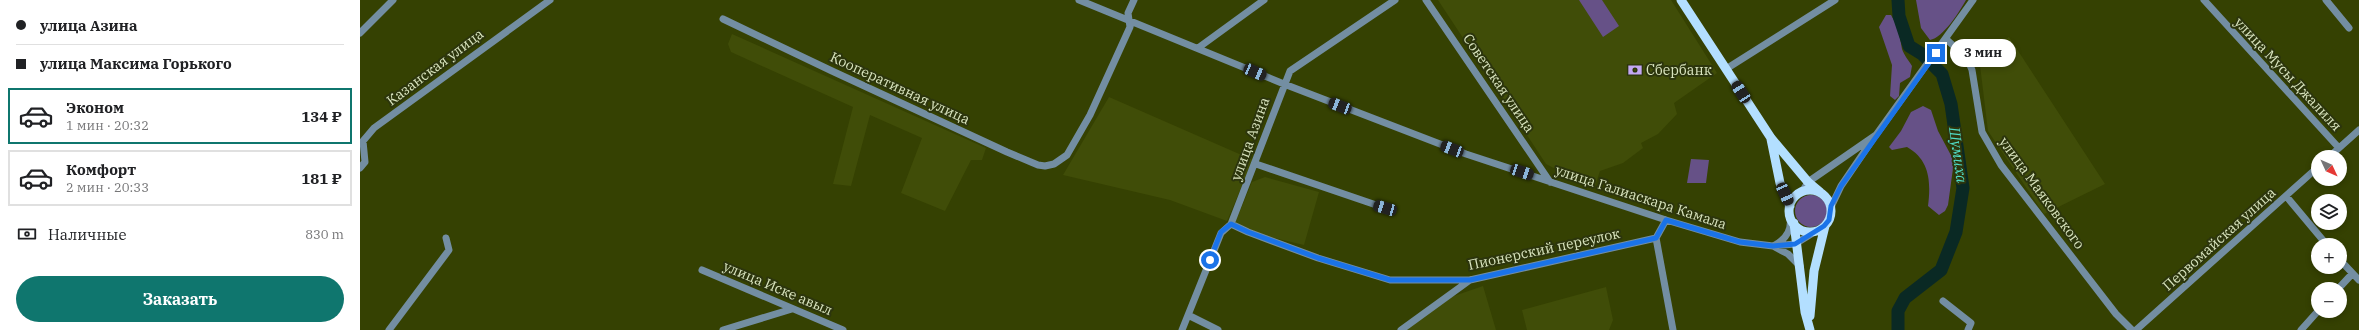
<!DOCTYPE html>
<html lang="ru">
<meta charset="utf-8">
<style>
:root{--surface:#fff;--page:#f2f2f2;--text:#202124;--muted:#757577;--line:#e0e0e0;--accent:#0f766e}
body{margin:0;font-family:"IBM Plex Serif",serif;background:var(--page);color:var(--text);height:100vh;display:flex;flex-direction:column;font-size:15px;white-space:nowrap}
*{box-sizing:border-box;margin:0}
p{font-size:13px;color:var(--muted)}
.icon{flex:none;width:22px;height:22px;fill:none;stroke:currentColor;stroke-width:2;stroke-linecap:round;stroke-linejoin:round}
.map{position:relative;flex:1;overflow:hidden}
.details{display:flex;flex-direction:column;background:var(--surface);width:360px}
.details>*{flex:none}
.banner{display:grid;align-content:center;height:88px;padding:0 16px;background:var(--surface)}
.needle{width:26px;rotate:134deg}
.buttons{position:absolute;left:1951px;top:150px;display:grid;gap:8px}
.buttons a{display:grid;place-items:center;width:36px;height:36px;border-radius:50%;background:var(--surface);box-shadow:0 2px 6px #0003;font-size:20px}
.end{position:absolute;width:18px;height:18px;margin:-9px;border:5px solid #1a73e8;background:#fff;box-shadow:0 0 0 2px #fff}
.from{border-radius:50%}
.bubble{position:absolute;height:28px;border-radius:14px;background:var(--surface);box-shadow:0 2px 6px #0003;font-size:13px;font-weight:700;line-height:28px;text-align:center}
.car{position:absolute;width:12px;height:24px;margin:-12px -6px;border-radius:5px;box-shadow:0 0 3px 1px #0007;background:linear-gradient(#222 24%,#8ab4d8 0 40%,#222 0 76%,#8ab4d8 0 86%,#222 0)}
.banner b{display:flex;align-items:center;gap:14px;height:38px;font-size:15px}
.banner b+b{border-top:1px solid var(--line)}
.banner i{width:10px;height:10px;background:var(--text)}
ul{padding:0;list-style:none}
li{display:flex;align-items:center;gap:12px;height:56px;margin:0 8px 6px;padding:0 8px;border:2px solid var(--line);border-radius:0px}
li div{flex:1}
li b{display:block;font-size:15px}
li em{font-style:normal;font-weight:700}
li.selected{border-color:var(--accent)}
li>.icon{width:36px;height:36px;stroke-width:1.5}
.pay{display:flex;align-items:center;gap:10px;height:44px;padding:0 16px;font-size:15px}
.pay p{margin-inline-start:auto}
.cta{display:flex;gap:8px;margin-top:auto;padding:8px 16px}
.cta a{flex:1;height:46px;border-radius:24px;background:var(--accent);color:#fff;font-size:16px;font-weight:700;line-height:46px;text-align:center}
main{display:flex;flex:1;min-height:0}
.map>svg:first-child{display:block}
</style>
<main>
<section class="details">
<div class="banner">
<b><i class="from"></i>улица Азина</b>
<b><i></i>улица Максима Горького</b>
</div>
<ul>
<li class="selected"><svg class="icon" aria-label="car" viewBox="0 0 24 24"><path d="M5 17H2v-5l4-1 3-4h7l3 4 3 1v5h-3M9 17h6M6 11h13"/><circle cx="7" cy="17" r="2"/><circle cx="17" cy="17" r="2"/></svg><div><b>Эконом</b><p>1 мин · 20:32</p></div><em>134 ₽</em></li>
<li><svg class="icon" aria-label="car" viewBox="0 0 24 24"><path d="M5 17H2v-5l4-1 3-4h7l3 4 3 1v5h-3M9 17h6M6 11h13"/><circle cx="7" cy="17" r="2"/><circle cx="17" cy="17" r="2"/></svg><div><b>Комфорт</b><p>2 мин · 20:33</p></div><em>181 ₽</em></li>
</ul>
<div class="pay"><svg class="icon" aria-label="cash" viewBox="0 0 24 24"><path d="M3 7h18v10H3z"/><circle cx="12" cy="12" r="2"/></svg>Наличные<p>830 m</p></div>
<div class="cta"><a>Заказать</a></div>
</section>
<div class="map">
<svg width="1999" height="330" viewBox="0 0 1999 330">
<rect width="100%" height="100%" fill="#354102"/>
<path fill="#404d08" d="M1078,0H1311L1357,73L1314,103L1317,114L1298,134L1281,143L1283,148L1263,163L1240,171L1234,189L1186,164Z
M372,34L626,148L622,160H611L585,211L541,193L562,138L510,115L491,186L473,184L493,107L371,52L368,44Z
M1649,37L1745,184L1684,214L1628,131L1619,57Z
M749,97L893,160L867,221L810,200L703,175Z
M905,177L959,192L944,245L906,236L875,223L892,182Z
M1123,286L1136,330H1045L1091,297Z
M1246,287L1253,320L1249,330H1167L1162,310Z"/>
<path fill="#665187" d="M1219,0H1242L1259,26L1243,37Z
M1556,0H1606C1600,11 1583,38 1570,40L1561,28Z
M1526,15H1531C1538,26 1540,37 1542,49C1544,55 1549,61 1552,66L1550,77L1540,83L1539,96L1535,100L1530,96L1532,65L1519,27Z
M1563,106L1571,110L1578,131L1594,161L1588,205L1585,211L1579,215L1568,206C1571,182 1570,160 1547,147L1532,150L1529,147L1541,131L1551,112Z
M1331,159L1349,160L1346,183H1327Z
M1435 211a16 16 0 1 1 32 0a16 16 0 1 1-32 0Z"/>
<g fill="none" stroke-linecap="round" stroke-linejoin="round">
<path stroke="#0a2924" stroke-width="13" d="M1538,0L1539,16L1549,46L1562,54L1582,74L1591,104L1603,188L1596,232L1581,270L1545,298L1538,311V330"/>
<path stroke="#738ea2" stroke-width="7" d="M719,0L924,84L1106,154L1306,220L1380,242L1413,246L1435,244L1456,231
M1066,0L1190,182
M1844,0L1979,148
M1966,0L1989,28
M363,19L472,71L647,152L678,165L685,166L694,164L707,155L730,115L770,27L768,13L774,0
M0,33L33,0
M1586,39L1607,58L1612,70L1622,132L1641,165L1756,314L1772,330
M838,48L904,0
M1366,69L1475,0
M1969,157L1999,130
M896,164L1025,208
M0,168L5,162L3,141L14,128L190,0
M1442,192L1448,182L1516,135L1613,0
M1926,196L1967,245
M1471,207L1481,186L1513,139
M1306,220L1296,238L1313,330
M871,224L888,232L958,258L1030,280H1110L1296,238
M1415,245C1426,239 1432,229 1430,217
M1413,246L1428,254L1440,266
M1980,260L1999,280
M342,270L483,330
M1978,289L1992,274
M1583,301L1611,323L1608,330
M828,315L858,330
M29,330L89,250L86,238
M363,330L432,309
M822,330L861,233L871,224L930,71L1035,0
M1041,330L1110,280
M1776,330L1958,167
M1941,330L1958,311"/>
<path stroke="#b3dfff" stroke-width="9" d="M1321,0L1411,138L1448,182L1460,192
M1411,139L1420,183L1430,206
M1429 211a21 21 0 1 1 42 0a21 21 0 1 1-42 0Z
M1434,223L1445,312L1450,330
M1450,316L1454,271L1465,226"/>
</g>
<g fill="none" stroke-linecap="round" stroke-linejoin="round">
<path stroke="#1a73e8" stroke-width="5" d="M850,260L861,232L871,224L888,232L958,258L1030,280H1110L1296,238L1306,220L1380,242L1413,246L1435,244L1464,226L1469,220L1471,206L1481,186L1576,53"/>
</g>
<defs>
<symbol id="bank-bare" viewBox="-9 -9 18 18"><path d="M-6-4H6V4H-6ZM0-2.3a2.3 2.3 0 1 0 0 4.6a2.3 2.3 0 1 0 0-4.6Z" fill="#c3a7f2" stroke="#2c350d" stroke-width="2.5" paint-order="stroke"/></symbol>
</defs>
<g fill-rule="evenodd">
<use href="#bank-bare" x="1265" y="60" width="20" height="20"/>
</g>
<g text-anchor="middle" stroke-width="4" stroke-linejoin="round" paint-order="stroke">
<g font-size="14" fill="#dae5bf" stroke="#2c350d">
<text transform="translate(75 67) rotate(-37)" y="5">Казанская улица</text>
<text transform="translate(1928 74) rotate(47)" y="5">улица Мусы Джалиля</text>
<text transform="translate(1139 83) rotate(56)" y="5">Советская улица</text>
<text transform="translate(540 88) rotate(25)" y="5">Кооперативная улица</text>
<text transform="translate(890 139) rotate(-70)" y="5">улица Азина</text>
<text transform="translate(1682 193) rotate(54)" y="5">улица Маяковского</text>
<text transform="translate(1281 197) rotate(18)" y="5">улица Галиаскара Камала</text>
<text transform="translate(1859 239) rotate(-42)" y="5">Первомайская улица</text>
<text transform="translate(1184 249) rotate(-12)" y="5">Пионерский переулок</text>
<text transform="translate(418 288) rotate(23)" y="5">улица Иске авыл</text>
</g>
<g font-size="14" fill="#dae5bf" stroke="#2c350d" text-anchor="start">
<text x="1286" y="75">Сбербанк</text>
</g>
<g font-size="15" font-style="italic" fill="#50ddc7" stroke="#2c350d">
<text transform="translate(1598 155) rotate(82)" y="5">Шумиха</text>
</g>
</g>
</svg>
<div class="buttons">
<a><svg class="needle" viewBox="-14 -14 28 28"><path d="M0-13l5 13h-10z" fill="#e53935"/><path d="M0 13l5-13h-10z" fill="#757577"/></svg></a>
<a><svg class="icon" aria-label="layers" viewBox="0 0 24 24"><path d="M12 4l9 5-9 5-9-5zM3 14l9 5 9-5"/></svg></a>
<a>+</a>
<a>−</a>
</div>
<i class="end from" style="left:850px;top:260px"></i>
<i class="end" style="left:1576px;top:53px"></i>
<div class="bubble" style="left:1590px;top:39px;width:66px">3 мин</div>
<i class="car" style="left:895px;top:72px;rotate:113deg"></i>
<i class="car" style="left:1381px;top:92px;rotate:327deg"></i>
<i class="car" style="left:980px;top:106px;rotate:291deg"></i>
<i class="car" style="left:1092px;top:149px;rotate:291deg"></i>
<i class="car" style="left:1162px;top:172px;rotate:108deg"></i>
<i class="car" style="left:1425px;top:194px;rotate:156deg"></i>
<i class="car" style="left:1025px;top:208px;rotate:286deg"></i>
</div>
</main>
